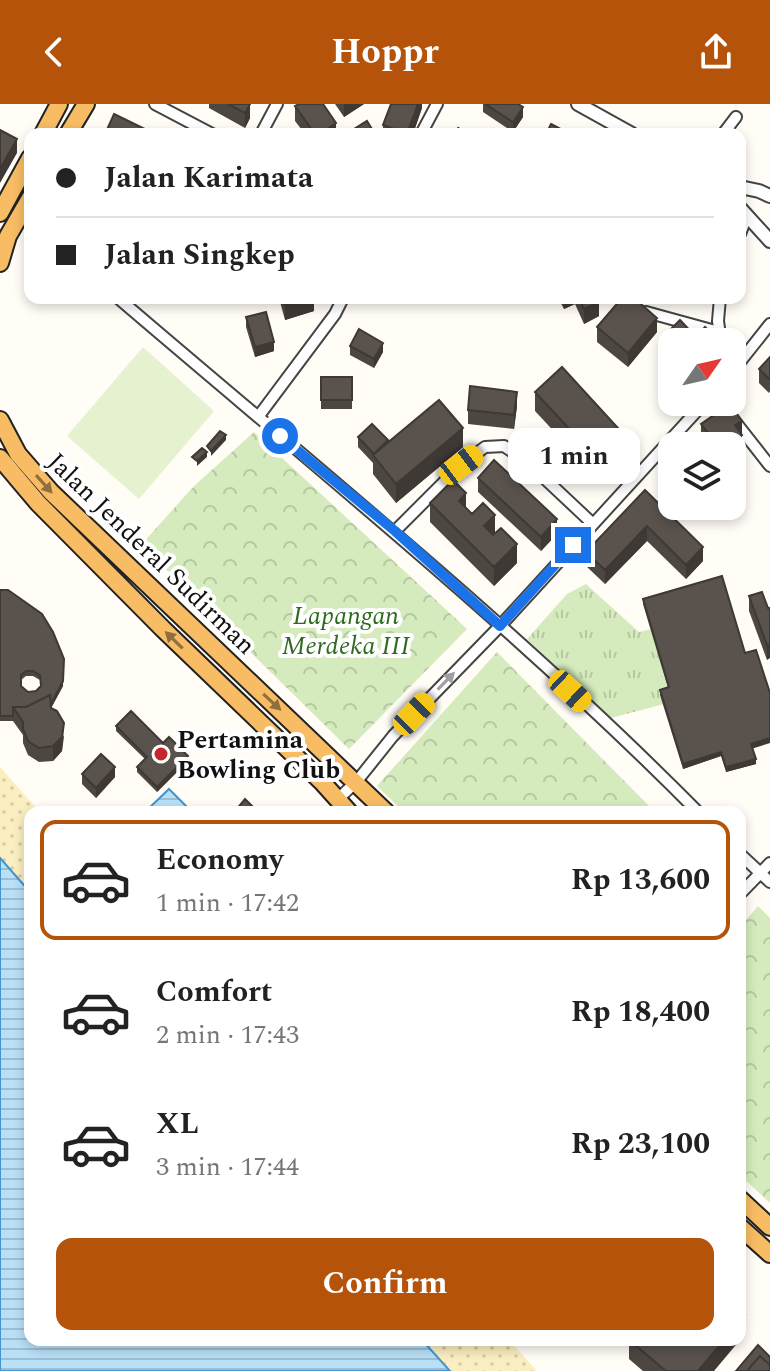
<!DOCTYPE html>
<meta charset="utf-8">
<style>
:root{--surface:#fff;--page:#f2f2f2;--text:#222;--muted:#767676;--line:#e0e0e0;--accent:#b45309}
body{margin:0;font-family:Spectral,serif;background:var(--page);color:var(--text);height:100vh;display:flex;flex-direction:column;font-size:30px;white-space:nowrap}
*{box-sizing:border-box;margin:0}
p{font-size:26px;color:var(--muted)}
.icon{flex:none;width:44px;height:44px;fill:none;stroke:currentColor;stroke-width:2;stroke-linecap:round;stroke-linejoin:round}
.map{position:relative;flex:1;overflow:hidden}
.side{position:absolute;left:24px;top:702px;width:722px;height:540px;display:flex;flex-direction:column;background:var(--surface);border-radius:16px;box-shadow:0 4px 12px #0003}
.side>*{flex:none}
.top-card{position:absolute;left:24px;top:24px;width:722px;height:176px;border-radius:16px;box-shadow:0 4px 12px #0003;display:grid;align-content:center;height:176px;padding:0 32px;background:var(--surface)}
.needle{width:52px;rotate:56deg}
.tools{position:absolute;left:658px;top:224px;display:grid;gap:16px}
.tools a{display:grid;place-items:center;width:88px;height:88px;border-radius:16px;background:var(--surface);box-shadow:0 4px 12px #0003;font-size:40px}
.end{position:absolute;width:36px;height:36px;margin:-18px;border:10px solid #1a73e8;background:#fff;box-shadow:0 0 0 4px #fff}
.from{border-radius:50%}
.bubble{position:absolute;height:56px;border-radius:16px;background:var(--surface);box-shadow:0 4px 12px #0003;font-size:26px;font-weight:700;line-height:56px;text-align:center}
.car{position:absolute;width:24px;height:48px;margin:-24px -12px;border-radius:10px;box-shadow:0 0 6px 2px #0007;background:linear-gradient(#f5c518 24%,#345 0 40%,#f5c518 0 76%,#345 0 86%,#f5c518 0)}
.top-card b{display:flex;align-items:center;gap:28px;height:76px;font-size:30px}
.top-card b+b{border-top:2px solid var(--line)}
.top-card i{width:20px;height:20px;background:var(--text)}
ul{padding:14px 0 0;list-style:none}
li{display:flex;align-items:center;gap:24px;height:120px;margin:0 16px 12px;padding:0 16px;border:4px solid transparent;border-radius:16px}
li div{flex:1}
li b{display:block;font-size:30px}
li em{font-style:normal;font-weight:700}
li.current{border-color:var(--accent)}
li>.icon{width:72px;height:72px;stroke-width:1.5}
.primary-button{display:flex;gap:16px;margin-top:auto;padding:16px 32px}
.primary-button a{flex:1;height:92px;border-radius:16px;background:var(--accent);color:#fff;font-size:32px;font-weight:700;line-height:92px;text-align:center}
header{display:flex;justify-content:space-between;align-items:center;height:104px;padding:0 32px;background:var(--accent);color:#fff;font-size:36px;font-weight:700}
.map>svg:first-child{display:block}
</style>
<header><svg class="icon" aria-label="back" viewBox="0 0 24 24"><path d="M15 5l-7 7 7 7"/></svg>Hoppr<svg class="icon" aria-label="share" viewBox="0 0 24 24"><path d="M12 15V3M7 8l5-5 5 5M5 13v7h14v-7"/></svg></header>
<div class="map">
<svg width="770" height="1267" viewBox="0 0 770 1267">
<defs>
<pattern id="grass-tufts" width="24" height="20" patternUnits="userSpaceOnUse" patternTransform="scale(2)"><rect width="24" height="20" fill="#d5ebbd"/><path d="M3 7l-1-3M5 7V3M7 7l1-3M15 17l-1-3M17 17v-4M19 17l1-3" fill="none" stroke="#b6c8a1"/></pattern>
<pattern id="sand-dots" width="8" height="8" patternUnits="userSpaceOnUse" patternTransform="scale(2)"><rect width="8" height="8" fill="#fbeec1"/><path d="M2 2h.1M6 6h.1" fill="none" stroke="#d6cba5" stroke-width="1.8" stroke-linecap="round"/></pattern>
<pattern id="park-crowns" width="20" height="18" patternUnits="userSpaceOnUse" patternTransform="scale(2)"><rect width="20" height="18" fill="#d5ebbd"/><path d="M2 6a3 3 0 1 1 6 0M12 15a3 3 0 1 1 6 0" fill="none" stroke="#b6c8a1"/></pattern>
<pattern id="water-rules" width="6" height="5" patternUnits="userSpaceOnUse" patternTransform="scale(2)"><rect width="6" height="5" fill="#b9e0f7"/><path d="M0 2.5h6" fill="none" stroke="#9ebfd3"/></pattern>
</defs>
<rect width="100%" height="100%" fill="#fffdf5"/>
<path fill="url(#grass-tufts)" d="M586,480L639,528L651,525L669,588L664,600L611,614L527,535L567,490Z"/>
<path fill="url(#sand-dots)" d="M0,663L40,708H30V788L0,754Z
M422,1236H509L537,1267H450Z"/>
<path fill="url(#park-crowns)" d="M254,328L467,525L349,645L141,441L193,383Z
M497,548L655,708H404L377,682Z
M758,802L770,814V1099L740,1071V823Z"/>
<path fill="#e6f2cf" d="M143,243L214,307L139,395L67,332Z"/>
<path fill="url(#water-rules)" stroke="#3f96cf" stroke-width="2" d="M169,685L192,708H145Z
M0,754L30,788V1236H422L450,1267H0Z"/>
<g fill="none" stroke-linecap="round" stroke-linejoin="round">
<defs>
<path id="minor" d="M155,0L212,30
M261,30L277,0
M421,30L437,0
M723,30L736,13
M740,130L747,112
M118,194C314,362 516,524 698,708
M720,194L718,217L721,238
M646,208L719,228
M732,268L770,220
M714,298L737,320L770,362
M258,313L335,210L343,194
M395,427L461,361L485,343L504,342L526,357L593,420
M338,695L357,677L393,632L500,522L705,298
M740,750L770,778
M740,790L770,759"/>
<path id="tertiary" d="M578,0L632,30
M740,83L759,87L770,92
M740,104L770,137"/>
<path id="trunk" d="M43,30L59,0
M68,30L86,0
M0,109L30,54
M0,159L8,132L30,94
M0,316L18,350L51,388L386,708
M0,354L38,399L163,525L322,678L349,708
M740,1095L770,1123
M740,1123L770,1150"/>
</defs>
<use href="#minor" stroke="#444" stroke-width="14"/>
<use href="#tertiary" stroke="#444" stroke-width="16"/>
<use href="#trunk" stroke="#222" stroke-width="20"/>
<use href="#minor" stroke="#fff" stroke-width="10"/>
<use href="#tertiary" stroke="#fff" stroke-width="12"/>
<use href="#trunk" stroke="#f7bc64" stroke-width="16"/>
</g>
<path fill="#4d4742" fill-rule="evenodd" d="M209,0H250V14L245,24L209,4Z
M335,0H364L344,13Z
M422,0V4L413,30H383V21Z
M483,0H518L523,13L513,28L483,8Z
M295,2L336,30H305L295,17Z
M279,194H314V207L285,216Z
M558,194H597L599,212L584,220L575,200L564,205Z
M246,213L274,247L255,253L246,223Z
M597,223L657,228L628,263L597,238Z
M671,225L696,233L720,238H672V241L671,240Z
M350,242L383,248L374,264L350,251Z
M770,253V287L769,289L759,279V265Z
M321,273H352V305H321Z
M535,288L627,353L601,378L535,307Z
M517,302L514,325L468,320V306Z
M742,317V350L734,355L743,388L701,333V320Z
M358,333L388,339L463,343L396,399L373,370V359L358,343Z
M478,374L557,430L541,447L478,388Z
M645,386L703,457L686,475L647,437L605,480L586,462V448Z
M430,399L466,404L495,429L517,459L494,482L430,418Z
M0,486L63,582L51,604L64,633L62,647L53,657L39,658L28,651L23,639V631L13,617H0ZM26,572H33L40,576V582L36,587L28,588L21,582V576Z
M749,492L768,504L767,556L749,507Z
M643,495L752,644L756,660L726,668L721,652L683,665L660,591V586L668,584L643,500Z
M116,622L163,639L188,657L157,688L137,668V663L145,655L116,627Z
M82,670L115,673L96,694L82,680Z
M629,1236L714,1267H643L629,1255Z"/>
<path fill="#3f3936" d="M250,0V14L245,24V9Z
M344,0H364L344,13Z
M418,0H422V4L413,30H407Z
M523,3V13L513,28V18Z
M336,19V30H320Z
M17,35V49L0,79V65Z
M310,194H314V207L285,216V201Z
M564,194H575V200L564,205Z
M599,198V212L584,220V205Z
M657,214V228L628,263V249Z
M274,238V247L255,253V243Z
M383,239V248L374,264V255Z
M517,288V302L514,325V311Z
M742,317V350L732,357V342H726L735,321Z
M463,324V343L396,399V380Z
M226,331V336L211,352V347Z
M627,334V353L601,378V359Z
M207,348V353L197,362V357Z
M743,370V388L732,396V377Z
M466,389V408L459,397Z
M715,402H724L715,408Z
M495,411V429L484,441V422Z
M557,415V430L541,447V433Z
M647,422V437L605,480V466Z
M517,440V459L494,482V463Z
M703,443V457L686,475V461Z
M770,540V554L767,556V541Z
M64,555L63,582L50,606L26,612Z
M64,619L62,647L53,657V642Z
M770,634V639L751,645V640Z
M721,648V652L683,665V660Z
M188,652V657L157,688V683Z
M756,655V660L726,668V663Z
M115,663V673L96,694V684Z
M745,1211V1230L740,1236V1217Z
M724,1236H740L714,1267H698Z"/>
<path fill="#5a524d" stroke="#3f3936" stroke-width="2" fill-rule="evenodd" d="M228,0H250L245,9Z
M299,0H323L336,19L320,30H315L295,2Z
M391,0H418L407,30L383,21Z
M485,0H518L523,3L513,18Z
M114,10L149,27L148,30H105Z
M367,17L375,30H346Z
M551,20L570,30H546Z
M458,24L469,30H454Z
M0,26L17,35L0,65Z
M283,194H310L285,201Z
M579,194H597L599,198L584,205Z
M622,194H634L657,214L628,249L597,223Z
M266,208L274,238L255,243L246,213Z
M680,216L696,233L705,223L720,238H682L671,225Z
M359,225L383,239L374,255L350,242Z
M770,253V273L769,275L759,265Z
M562,263L627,334L601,359L535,288Z
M321,273H352V296H321Z
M470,282L517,288L514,311L468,306Z
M439,296L463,324L396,380L373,351Z
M730,300L742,317L735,321L742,331L726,342H689L708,329L701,320Z
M372,320L388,336L374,350L358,333Z
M220,327L226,331L211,347L207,342Z
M202,344L207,348L197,357L192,353Z
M732,353L743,370L732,377Z
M494,356L557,415L541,433L478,374Z
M453,376L466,389L459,397L472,410L483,399L495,411L484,422L493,431L501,424L517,440L494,463L430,399Z
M645,386L703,443L686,461L647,422L605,466L586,448Z
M722,472L745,549L756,546L770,589V634L751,640L756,655L726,663L721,648L683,660L660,586L669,583L643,495Z
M0,486H8L42,510L53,528L64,555L63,577L51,600L50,591L26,603H13V612H0ZM26,567H33L40,571L41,582L36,587L28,588L21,582V571Z
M762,488L768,504H770V540L767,541L749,492Z
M50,591L51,604L57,607L64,619L62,633L53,642L39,644L28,637L23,625V618L13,603H26Z
M131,607L163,639L169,633L188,652L157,683L137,663L147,653L116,622Z
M101,650L115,663L96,684L82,670Z
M245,695L258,708H238L236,706Z
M740,1207L745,1211L740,1217Z
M629,1236H724L698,1267H666Z
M758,1241L770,1253V1261L760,1252L747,1267H736Z
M760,1252L770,1261V1267H747Z"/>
<defs><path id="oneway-solid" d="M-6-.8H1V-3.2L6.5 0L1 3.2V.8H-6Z" transform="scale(2)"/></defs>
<g fill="#906f3f">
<use href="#oneway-solid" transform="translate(44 380) rotate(48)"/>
<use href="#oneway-solid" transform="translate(174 536) rotate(-136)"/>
<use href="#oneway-solid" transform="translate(272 598) rotate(43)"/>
</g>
<use fill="#a0a0a0" href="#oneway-solid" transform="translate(446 577) rotate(-46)"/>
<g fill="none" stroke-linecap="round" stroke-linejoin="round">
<path stroke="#1a73e8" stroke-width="10" d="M280,332L395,427L500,522L573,441"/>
</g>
<circle fill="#c4262e" stroke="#fff" stroke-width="3" cx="161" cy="650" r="8"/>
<g text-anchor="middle" stroke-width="8" stroke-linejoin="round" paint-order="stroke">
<g font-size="26" fill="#111" stroke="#fff">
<text transform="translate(152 449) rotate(44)" y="9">Jalan Jenderal Sudirman</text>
</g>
<g font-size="26" font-style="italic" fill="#2f6b1f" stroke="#fff">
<text x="346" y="520">Lapangan<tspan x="346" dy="30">Merdeka III</tspan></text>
</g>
<g font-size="26" font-weight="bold" fill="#111" stroke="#fff" text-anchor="start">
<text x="177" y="644">Pertamina<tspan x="177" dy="30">Bowling Club</tspan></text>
</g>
</g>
</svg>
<div class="tools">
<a><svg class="needle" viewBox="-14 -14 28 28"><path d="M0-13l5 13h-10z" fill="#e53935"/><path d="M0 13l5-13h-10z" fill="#767676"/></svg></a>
<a><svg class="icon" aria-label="layers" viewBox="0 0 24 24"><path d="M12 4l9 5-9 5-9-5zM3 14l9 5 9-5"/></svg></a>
</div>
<i class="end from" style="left:280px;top:332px"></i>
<i class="end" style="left:573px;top:441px"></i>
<div class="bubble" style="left:508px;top:324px;width:132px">1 min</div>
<i class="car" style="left:461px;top:361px;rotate:53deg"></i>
<i class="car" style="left:570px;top:587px;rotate:133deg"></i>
<i class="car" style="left:414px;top:610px;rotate:44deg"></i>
<div class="top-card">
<b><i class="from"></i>Jalan Karimata</b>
<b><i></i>Jalan Singkep</b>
</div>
<section class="side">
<ul>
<li class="current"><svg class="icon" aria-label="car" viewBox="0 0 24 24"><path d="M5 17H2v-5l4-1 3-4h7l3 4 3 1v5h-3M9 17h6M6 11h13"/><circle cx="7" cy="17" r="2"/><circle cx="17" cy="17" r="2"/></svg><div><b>Economy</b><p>1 min · 17:42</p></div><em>Rp 13,600</em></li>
<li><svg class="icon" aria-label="car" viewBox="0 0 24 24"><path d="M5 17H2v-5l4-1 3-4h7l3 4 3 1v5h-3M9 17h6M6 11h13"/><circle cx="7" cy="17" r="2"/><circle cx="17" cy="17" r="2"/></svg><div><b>Comfort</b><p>2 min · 17:43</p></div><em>Rp 18,400</em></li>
<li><svg class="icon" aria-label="car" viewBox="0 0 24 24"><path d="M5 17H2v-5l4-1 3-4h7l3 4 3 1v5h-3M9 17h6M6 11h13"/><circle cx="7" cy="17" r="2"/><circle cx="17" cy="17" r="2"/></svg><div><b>XL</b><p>3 min · 17:44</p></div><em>Rp 23,100</em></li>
</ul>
<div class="primary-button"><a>Confirm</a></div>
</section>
</div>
